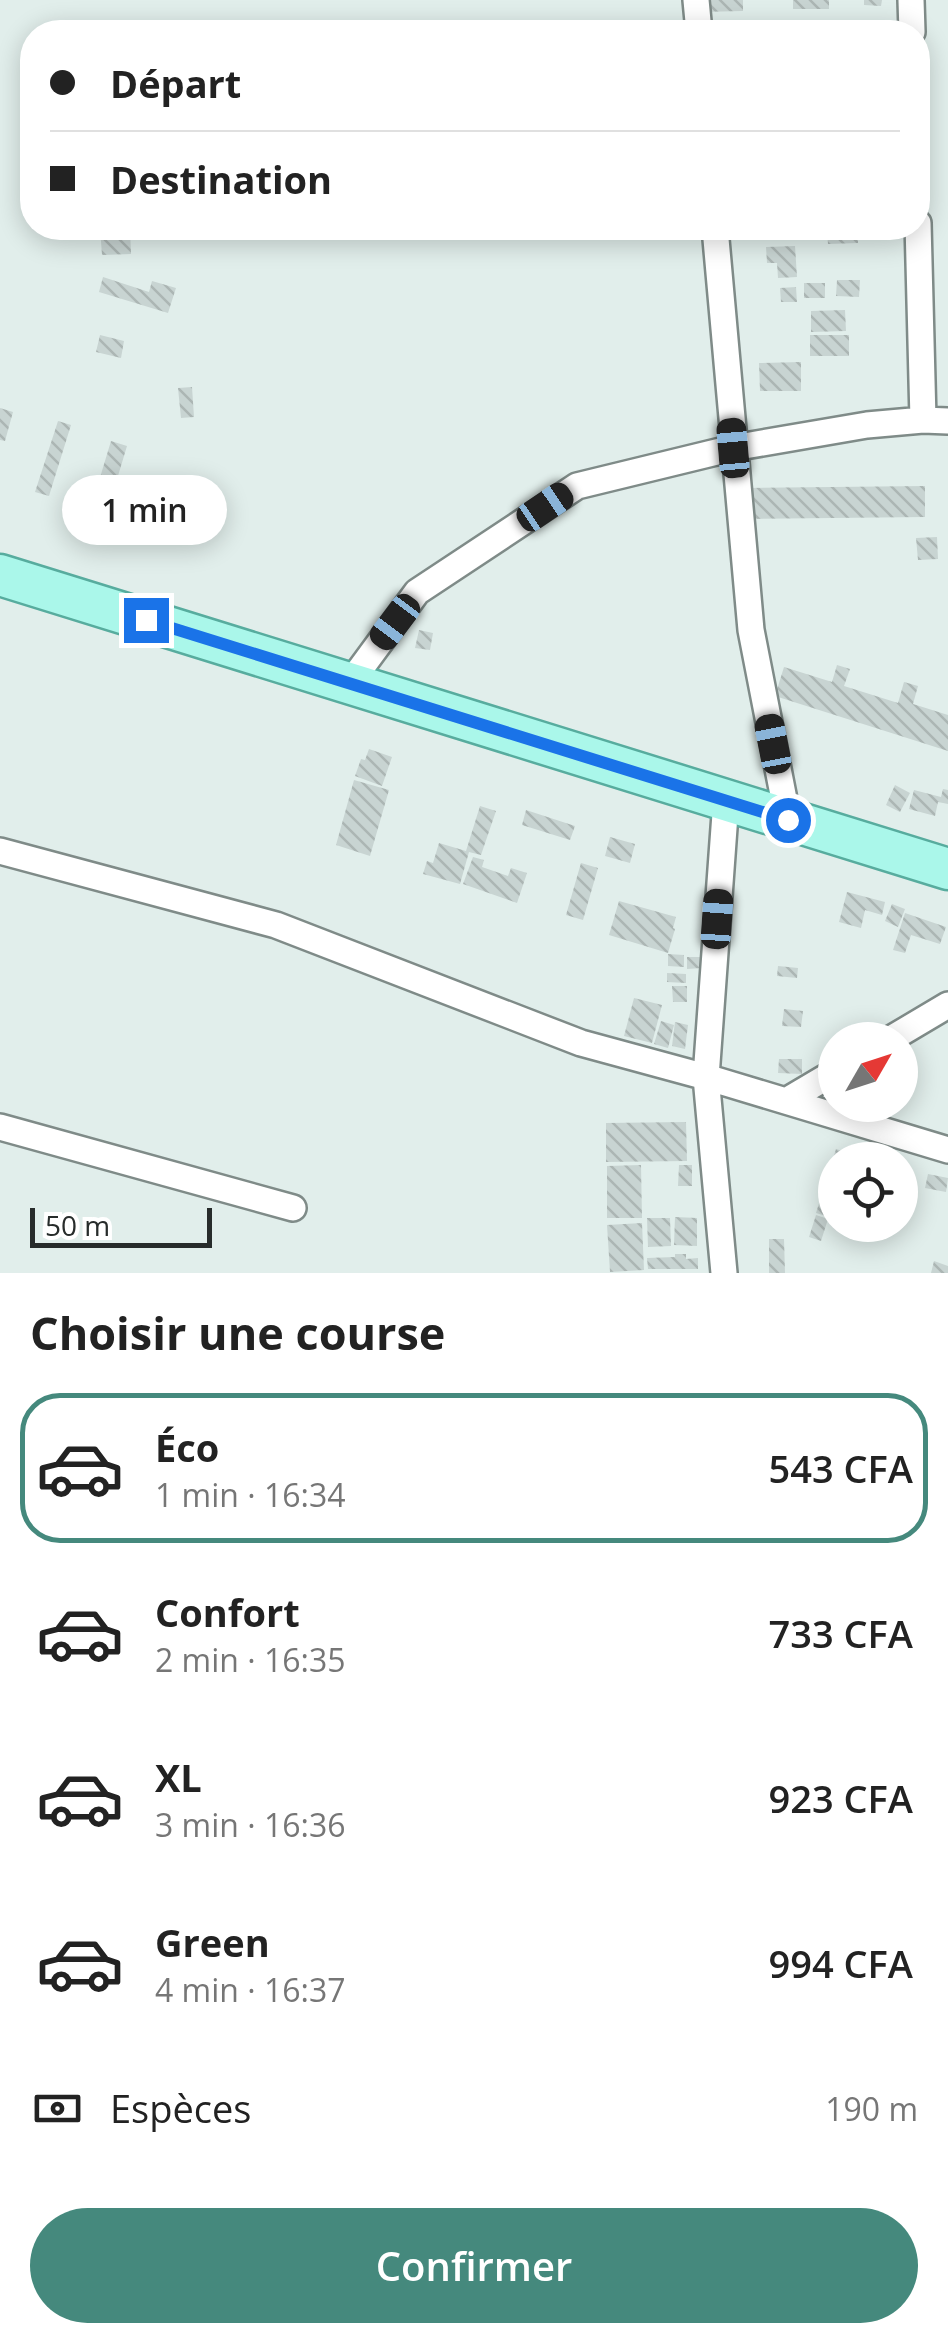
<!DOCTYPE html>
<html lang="fr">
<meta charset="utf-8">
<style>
:root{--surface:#fff;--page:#f6f6f6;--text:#222;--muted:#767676;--line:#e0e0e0;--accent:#45897d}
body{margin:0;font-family:"Open Sans",sans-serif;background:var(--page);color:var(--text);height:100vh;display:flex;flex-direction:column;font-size:38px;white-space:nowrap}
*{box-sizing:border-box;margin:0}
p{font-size:32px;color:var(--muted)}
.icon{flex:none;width:55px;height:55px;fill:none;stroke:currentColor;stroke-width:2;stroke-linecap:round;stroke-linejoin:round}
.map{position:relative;height:1273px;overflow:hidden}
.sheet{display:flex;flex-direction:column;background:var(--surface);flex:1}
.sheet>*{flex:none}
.banner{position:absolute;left:20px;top:20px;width:910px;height:220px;border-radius:40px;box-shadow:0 5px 25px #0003;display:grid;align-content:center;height:220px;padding:0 30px;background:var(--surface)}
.needle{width:65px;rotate:51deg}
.controls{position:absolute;left:818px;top:1022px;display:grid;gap:20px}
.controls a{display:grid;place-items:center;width:100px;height:100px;border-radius:50%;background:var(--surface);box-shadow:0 5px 25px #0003;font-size:50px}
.scale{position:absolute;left:30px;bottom:25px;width:182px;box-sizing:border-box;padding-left:10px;border:5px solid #272c2b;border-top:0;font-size:28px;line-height:35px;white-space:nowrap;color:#272c2b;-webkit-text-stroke:8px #fff;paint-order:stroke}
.end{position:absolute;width:45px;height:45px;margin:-22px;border:12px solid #1a73e8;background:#fff;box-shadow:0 0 0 5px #fff}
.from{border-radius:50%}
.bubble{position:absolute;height:70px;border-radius:35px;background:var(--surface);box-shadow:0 5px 25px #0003;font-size:32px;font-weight:600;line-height:70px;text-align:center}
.car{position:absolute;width:30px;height:60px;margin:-30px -15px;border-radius:12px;box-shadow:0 0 8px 2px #0007;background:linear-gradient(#222 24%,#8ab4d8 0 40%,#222 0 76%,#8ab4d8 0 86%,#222 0)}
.banner b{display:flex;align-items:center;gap:35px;height:95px;font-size:38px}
.banner b+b{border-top:2px solid var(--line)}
.banner i{width:25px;height:25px;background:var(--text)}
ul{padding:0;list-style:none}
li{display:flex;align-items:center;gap:30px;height:150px;margin:0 20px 15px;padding:0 10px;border:5px solid transparent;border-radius:40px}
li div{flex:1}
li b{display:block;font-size:38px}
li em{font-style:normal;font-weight:600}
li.current{border-color:var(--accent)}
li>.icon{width:90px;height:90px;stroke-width:1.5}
h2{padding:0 30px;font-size:45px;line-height:120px}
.pay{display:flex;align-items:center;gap:25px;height:110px;padding:0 30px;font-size:38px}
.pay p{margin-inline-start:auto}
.cta{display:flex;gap:20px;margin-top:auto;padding:20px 30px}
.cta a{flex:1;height:115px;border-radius:60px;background:var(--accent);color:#fff;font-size:40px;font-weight:600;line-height:115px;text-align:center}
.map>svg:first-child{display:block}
</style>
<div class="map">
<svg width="948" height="1273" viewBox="0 0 948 1273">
<defs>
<pattern id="building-back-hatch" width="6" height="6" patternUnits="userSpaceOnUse" patternTransform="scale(2.5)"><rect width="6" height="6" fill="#c8d4d2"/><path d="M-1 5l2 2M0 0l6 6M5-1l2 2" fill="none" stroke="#acb6b4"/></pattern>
</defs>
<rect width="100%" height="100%" fill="#e1eeeb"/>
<path fill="url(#building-back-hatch)" d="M700,0H743V11L701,12Z
M793,0H829V9H793Z
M864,0H882L881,6L864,5Z
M100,228H130L131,254L102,255Z
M827,230H858V243L828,244Z
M795,246L797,277L778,278L777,263H767L766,247Z
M103,277L149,292L152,281L176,288L168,313L99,292Z
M837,280H860L859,297L836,296Z
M804,283H825V298H804Z
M796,287L797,302H781L780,288Z
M845,310L846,331L811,332V311Z
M100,335L124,341L121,358L96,352Z
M810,335H849V356H810Z
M801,362V391H760L759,363Z
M192,387L194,417L181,418L178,388Z
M0,408L13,412L5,441L0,440Z
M58,421L71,425L49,496L35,492Z
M111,441L127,446L102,529L86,524Z
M925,486V517L750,519L749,488Z
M937,537L938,559L918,560L916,538Z
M419,630L433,633L430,650L415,648Z
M837,665L850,669L844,686L898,703L904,682L918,686L913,704L948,715V751L775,696L784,667L832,682Z
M369,749L392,757L382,786L355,776L361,759L365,760Z
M354,780L389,790L370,856L336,845Z
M895,785L910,793L900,812L886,805Z
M943,789L948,790V804L938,802L935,816L909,809L914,790L941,797Z
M480,806L496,811L481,855L469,852L460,884L423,874L427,861L433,863L439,843L466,851Z
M526,810L575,826L570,840L522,825Z
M610,837L635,844L630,863L605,856Z
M473,857L484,860L482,867L508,876L511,868L527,873L517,903L463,884Z
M581,863L598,868L583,920L566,915Z
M847,892L885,902L882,915L865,910L861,928L839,922Z
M619,901L676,917L673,928L675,929L668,953L609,935Z
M892,904L905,909L898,927L885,921Z
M905,913L946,927L940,944L911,935L905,953L893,950Z
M668,954L684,955V967L668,966Z
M687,957H702V968L687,969Z
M778,966L798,968L797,978L777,976Z
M667,973L686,974V983L667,982Z
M672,986H687V1002H673Z
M634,998L662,1005L652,1043L624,1036Z
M784,1009L803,1011L801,1027L782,1026Z
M661,1021L674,1025L668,1048L654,1044Z
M675,1022L688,1025L685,1049L672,1046Z
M779,1059H802V1074L778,1073Z
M686,1122L687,1161L606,1162V1123Z
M836,1149L849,1153L847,1160H835V1198L829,1217L816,1213Z
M873,1153L896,1159V1160H871Z
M641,1165L642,1218H607V1166Z
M679,1165H692V1186H678Z
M928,1174L948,1178L946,1192L925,1188Z
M816,1215L828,1219L821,1241L809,1237Z
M675,1217L697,1218V1246L674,1245Z
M647,1218H670L671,1246L648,1247Z
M642,1223L644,1270L610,1272L607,1225Z
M769,1239H784L785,1273H769Z
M675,1254H686V1259L698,1258V1269H648L647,1258L675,1257Z
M934,1261L948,1266V1273H931Z"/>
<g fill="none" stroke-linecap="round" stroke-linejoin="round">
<defs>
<path id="street" d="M696,0L699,32
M911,0L912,32
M918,223L923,420
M715,228L751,630L788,820
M350,683L417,592L577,486L733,448L867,425L923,420L948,421
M0,851L276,925L581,1043L706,1077L948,1150
M889,1040L948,1005
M786,1101L835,1072
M0,1127L293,1208
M724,1273L706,1077L726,800"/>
<path id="primary" d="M0,575L948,869"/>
</defs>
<use href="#street" stroke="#7f8b88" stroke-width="30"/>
<use href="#primary" stroke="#57ac9e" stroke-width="45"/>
<use href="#street" stroke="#fff" stroke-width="25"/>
<use href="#primary" stroke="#aaf7ea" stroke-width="40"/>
</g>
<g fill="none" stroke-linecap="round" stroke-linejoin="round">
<path stroke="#1a73e8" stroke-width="12" d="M146,620L788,820"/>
</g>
</svg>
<div class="controls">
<a><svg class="needle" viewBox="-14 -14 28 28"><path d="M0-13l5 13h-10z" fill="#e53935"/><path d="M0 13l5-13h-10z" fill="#767676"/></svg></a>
<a><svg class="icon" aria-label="locate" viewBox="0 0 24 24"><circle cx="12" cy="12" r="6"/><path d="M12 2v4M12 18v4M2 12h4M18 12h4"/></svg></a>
</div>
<div class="scale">50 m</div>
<i class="end from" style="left:788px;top:820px"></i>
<i class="end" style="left:146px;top:620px"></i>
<div class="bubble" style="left:62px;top:475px;width:165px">1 min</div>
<i class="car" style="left:733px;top:448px;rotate:355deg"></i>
<i class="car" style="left:545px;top:507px;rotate:56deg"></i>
<i class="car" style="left:395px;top:622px;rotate:217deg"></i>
<i class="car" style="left:773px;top:744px;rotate:349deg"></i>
<i class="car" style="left:717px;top:919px;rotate:4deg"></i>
<div class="banner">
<b><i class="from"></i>Départ</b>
<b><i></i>Destination</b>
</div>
</div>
<section class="sheet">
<h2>Choisir une course</h2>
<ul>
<li class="current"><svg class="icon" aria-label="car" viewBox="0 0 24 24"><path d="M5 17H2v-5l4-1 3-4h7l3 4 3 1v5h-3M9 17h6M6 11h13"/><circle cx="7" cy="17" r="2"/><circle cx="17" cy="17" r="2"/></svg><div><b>Éco</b><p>1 min · 16:34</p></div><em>543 CFA</em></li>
<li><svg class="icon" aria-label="car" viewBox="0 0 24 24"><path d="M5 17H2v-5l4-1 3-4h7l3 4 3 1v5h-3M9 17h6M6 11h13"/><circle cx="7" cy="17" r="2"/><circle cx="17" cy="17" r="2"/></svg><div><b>Confort</b><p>2 min · 16:35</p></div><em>733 CFA</em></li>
<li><svg class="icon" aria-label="car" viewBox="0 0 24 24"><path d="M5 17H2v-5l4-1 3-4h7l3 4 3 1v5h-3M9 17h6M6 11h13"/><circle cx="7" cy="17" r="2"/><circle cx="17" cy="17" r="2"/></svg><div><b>XL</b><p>3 min · 16:36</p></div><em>923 CFA</em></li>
<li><svg class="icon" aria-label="car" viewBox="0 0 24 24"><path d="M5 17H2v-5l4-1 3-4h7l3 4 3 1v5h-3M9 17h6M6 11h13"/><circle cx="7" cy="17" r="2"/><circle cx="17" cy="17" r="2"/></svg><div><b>Green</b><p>4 min · 16:37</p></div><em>994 CFA</em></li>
</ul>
<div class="pay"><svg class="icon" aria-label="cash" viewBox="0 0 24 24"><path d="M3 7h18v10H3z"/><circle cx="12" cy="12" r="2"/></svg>Espèces<p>190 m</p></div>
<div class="cta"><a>Confirmer</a></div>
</section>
